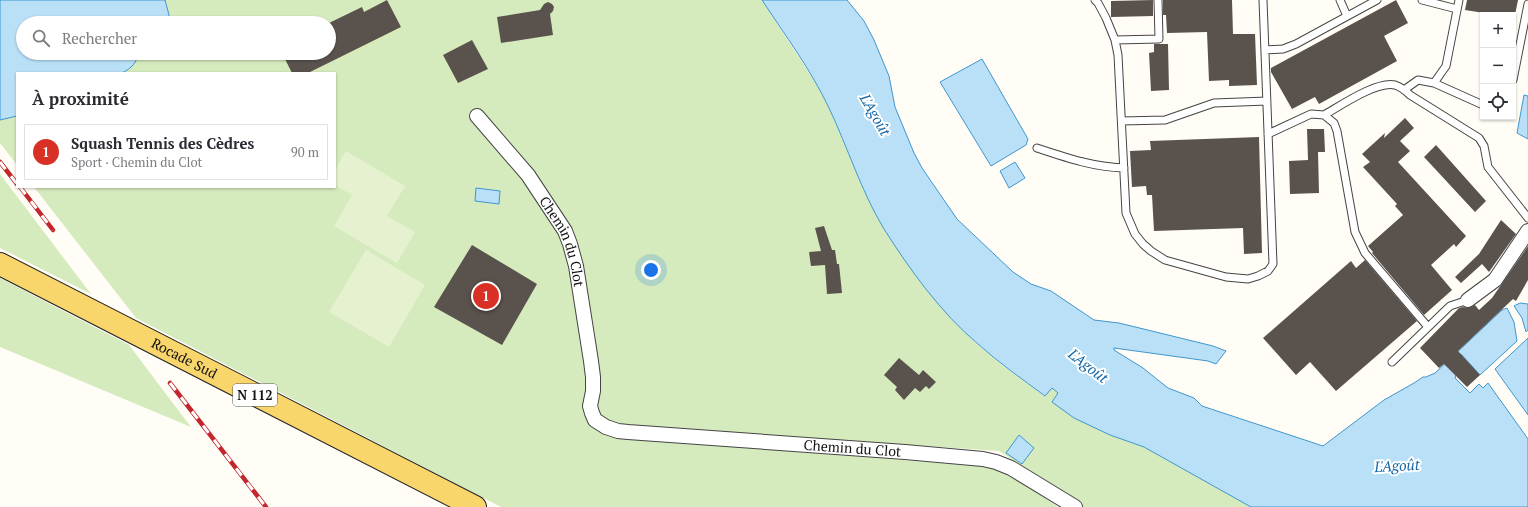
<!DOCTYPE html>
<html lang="fr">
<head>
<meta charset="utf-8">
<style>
	:root { --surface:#fff; --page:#f2f2f3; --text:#2b2b33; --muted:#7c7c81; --line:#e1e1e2; --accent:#d93025 }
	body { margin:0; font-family:"PT Serif",serif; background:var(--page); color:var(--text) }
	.controls { position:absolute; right:12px; top:12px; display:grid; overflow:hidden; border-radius:0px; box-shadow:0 1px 3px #0004 }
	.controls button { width:36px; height:36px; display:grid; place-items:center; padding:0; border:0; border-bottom:1px solid var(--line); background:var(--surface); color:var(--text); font:20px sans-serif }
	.you { position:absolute; left:651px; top:270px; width:14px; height:14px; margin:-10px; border:3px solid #fff; border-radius:50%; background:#1a73e8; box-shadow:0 0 0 6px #1a73e833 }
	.badge { display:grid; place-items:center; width:26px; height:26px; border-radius:50%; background:var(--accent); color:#fff; font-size:13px; font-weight:700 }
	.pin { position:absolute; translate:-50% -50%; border:2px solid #fff; box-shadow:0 1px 4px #0006 }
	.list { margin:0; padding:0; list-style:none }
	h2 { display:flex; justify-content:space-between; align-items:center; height:52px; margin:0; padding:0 16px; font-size:17px }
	h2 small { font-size:13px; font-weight:400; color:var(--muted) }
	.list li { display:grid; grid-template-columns:26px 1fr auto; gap:12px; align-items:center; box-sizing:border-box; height:56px; margin:0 8px 8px; padding:0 8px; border:1px solid var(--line); border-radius:0px }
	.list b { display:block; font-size:15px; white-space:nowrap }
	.list p { margin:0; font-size:13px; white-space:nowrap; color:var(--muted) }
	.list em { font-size:13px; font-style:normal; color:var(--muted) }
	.icon { flex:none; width:22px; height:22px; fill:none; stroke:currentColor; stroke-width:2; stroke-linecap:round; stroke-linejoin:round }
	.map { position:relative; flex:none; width:1528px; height:507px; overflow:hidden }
	.search { position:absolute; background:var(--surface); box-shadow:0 1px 3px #0004; left:16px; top:16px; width:320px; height:44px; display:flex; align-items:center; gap:10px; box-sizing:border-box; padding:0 14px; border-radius:22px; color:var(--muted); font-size:15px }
	.panel { position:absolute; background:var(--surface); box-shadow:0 1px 3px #0004; left:16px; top:72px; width:320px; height:116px; border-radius:0px }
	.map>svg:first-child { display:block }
	.green { fill:#d5ebbd }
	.pitch { fill:#e6f2cf }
	.water { fill:#b9e0f7; stroke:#3f96cf }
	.building { fill:#5a524d }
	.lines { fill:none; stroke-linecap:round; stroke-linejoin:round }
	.lane-casing { stroke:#444; stroke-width:9 }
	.street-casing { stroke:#444; stroke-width:16 }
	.primary-casing { stroke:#222; stroke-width:24 }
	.lane { stroke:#fff; stroke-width:7 }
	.street { stroke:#fff; stroke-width:14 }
	.primary { stroke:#f9d66b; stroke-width:22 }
	.rail-casing { stroke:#c4262e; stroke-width:4.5 }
	.rail { stroke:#fff; stroke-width:3; stroke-dasharray:9; stroke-linecap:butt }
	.labels { text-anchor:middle; stroke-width:4; stroke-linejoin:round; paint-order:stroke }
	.shield { fill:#fff; stroke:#585858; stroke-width:1 }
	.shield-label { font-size:13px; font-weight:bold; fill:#111 }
	.street-label { font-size:14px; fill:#111; stroke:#fff }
	.water-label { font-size:15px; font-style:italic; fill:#1768a6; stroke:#fff }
</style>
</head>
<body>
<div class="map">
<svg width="1528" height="507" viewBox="0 0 1528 507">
	<rect width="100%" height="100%" fill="#fffdf5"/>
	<path class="green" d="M 165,0 L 762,0 L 815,82 L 829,108 L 864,191 L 884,229 L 931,294 L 951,318 L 976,343 L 1002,365 L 1044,396 L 1052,388 L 1059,393 L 1052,402 L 1110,435 L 1144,447 L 1251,507 L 1083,507 L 999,451 L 641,427 L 623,438 L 979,466 L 1000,470 L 1025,484 L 1058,507 L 501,507 L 136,318 L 34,187 L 335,187 L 335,73 L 122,73 C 132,68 136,63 139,53 L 329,53 L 329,23 L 166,23 L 169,15 Z
		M 17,116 L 17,165 L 0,143 L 0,120 Z
		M 0,174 L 91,294 L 0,248 Z
		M 0,278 L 129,345 L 191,427 L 0,347 Z"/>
	<path class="pitch" d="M 346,151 L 405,186 L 387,216 L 415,232 L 397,263 L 334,226 L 352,195 L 335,185 L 335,170 Z
		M 366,250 L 425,285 L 389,347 L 329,312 Z"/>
	<path class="water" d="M 0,0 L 165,0 L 169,15 L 166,23 L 23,23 L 23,53 L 139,53 C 136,63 132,68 122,73 L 17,73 L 17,116 L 0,120 Z
		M 762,0 L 847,0 L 864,21 L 874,40 L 889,76 L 895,107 L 914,153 L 922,168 L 957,219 L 1013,272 L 1031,284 L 1051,291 L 1094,320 L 1119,323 L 1213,346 L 1226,351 L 1216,364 L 1208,361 L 1114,348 L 1114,350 L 1143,368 L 1168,388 L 1194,398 L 1202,406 L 1323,446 L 1384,400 L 1414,383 L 1423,377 L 1426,377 L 1435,373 L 1502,310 L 1507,308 L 1514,322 L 1517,341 L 1480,375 L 1461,354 L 1448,367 L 1456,375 L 1455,378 L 1470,393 L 1479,384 L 1483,388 L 1488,383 L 1528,439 L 1528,507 L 1251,507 L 1144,447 L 1110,435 L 1074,418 L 1052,402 L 1058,393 L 1052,388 L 1045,396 C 1022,379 999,363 978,344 C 941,313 910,270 884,229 C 861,191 848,148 829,108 C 811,70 785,35 762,0 Z
		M 982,59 L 1028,139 L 1026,145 L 991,166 L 940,82 Z
		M 1524,95 L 1528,96 L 1528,139 L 1517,133 Z
		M 1015,162 L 1025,178 L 1009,188 L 1000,171 Z
		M 476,188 L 500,191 L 499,204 L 475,201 Z
		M 1520,303 L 1528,304 L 1528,330 L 1526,332 L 1522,318 L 1514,306 Z
		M 1528,338 L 1528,415 L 1495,369 Z
		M 1019,435 L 1034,448 L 1022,464 L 1006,453 Z"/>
	<path class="building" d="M 387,0 L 401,27 L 308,73 L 292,73 L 285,59 L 297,53 L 329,53 L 329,23 L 362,7 L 364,12 Z
		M 1153,0 L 1153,16 L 1111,17 L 1111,1 Z
		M 1163,0 L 1232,0 L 1233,34 L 1255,34 L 1257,85 L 1229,86 L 1229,80 L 1209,81 L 1207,32 L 1167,33 L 1166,15 L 1163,15 Z
		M 1396,0 L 1408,23 L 1384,36 L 1397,61 L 1319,104 L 1315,97 L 1292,109 L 1271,72 L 1271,68 Z
		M 1467,0 L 1518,0 L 1515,15 L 1497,15 L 1465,10 Z
		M 548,2 L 552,4 L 554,7 L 553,11 L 550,14 L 553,35 L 501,43 L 497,17 L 540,10 L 544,4 Z
		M 472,40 L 488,69 L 458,83 L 443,55 Z
		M 1154,44 L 1168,44 L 1169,90 L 1151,91 L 1149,53 L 1154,52 Z
		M 1405,118 L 1414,128 L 1400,141 L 1410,151 L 1398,162 L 1466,236 L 1456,247 L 1454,244 L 1431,265 L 1452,290 L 1424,315 L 1372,253 L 1373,252 L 1368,246 L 1403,215 L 1395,206 L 1397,204 L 1363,167 L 1370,162 L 1362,154 L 1385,133 L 1384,138 Z
		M 1307,129 L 1324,129 L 1325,152 L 1318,152 L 1319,193 L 1290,194 L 1289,161 L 1308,160 Z
		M 1259,137 L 1262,253 L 1244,254 L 1243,228 L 1154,231 L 1152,195 L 1147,195 L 1146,186 L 1132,187 L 1130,151 L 1151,150 L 1150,141 Z
		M 1436,145 L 1486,201 L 1475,212 L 1424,157 Z
		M 1501,220 L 1516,234 L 1489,272 L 1482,264 L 1461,283 L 1455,277 L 1479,254 Z
		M 824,226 L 832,250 L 835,250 L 837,264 L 839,264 L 842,293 L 827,294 L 825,265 L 811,266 L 809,252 L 821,251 L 815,228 Z
		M 472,245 L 537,284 L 502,345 L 434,307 Z
		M 1528,246 L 1528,280 L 1516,301 L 1513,299 L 1458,351 L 1480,375 L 1467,387 L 1444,364 L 1439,368 L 1420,348 L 1459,308 L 1463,307 L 1469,308 L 1475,305 L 1479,310 L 1492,298 Z
		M 1365,260 L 1417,321 L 1336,391 L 1310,362 L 1296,375 L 1263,338 L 1351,261 L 1356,268 Z
		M 899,358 L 919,375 L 923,370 L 936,382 L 929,389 L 926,386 L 920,392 L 915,388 L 904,400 L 895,390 L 897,387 L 884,375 Z"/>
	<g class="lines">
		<g class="lane-casing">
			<path id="lane" d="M 1095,0 L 1098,3 L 1106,18 L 1115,40 L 1118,55 L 1126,213 L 1135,234 L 1143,244 L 1151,251 L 1165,260 L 1226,277 L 1248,279 L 1258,276 L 1268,271 L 1273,264 L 1263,0
				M 1340,0 L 1347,16
				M 1422,0 L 1457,9
				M 1115,40 L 1159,39 L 1158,0
				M 1265,50 L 1283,49 L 1296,44 L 1377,0
				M 1513,80 L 1528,4
				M 1434,83 L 1446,66 L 1459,0
				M 1404,90 L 1418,80 L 1434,83 L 1483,105
				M 1324,115 C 1340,106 1376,81 1395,85 C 1401,87 1406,91 1410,95 L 1479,138 L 1484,146 L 1488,167 L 1528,218
				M 1122,121 L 1165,120 L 1214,103 L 1267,101
				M 1268,134 L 1311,114 L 1324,115 L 1334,123 L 1337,131 L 1355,232 L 1365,253 L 1428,327
				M 1037,148 C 1067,158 1093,167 1124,168
				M 1392,362 L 1450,306 L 1468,300"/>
		</g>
		<g class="street-casing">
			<g id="street">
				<path id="s1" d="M 477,116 L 528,175 L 565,231 L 570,244 L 576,266 L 591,361 L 593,377 L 593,391 L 590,406 L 592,413 L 595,420 L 606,427 L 618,431 L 628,432 L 905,452 L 983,459 L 996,462 L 1011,468 L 1075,507"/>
				<path d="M 1468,300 L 1495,280 L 1528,231"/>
			</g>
		</g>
		<g class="primary-casing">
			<g id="primary">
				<path id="s2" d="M 0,264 L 475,507"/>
			</g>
		</g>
		<use href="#lane" class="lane"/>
		<use href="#street" class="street"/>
		<use href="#primary" class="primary"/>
		<g class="rail-casing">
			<path id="rail" d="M 0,162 L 17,184
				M 20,187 L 53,230
				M 170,383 L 266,507"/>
		</g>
		<use href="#rail" class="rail"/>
	</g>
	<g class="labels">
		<rect class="shield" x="233" y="384" width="44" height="22" rx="3"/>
		<g class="shield-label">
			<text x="255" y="400">N 112</text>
		</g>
		<g class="street-label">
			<text dy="5" stroke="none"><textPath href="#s1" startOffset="154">Chemin du Clot</textPath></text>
			<text dy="5" stroke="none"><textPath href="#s2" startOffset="207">Rocade Sud</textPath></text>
			<text dy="5" stroke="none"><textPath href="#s1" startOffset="599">Chemin du Clot</textPath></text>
		</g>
		<g class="water-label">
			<text transform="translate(875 115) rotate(60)" y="5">L'Agoût</text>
			<text transform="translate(1088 366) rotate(38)" y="5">L'Agoût</text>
			<text transform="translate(1397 466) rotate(-3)" y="5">L'Agoût</text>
		</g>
	</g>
</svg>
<div class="controls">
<button>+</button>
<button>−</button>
<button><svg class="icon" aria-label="locate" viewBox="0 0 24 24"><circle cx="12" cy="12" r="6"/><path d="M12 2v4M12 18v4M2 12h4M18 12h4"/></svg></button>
</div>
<div class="you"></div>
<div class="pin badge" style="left:486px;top:296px">1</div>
<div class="search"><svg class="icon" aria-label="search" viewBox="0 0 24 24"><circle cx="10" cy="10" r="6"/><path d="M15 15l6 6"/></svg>Rechercher</div>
<section class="panel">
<h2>À proximité<small></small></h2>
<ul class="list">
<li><span class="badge">1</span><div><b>Squash Tennis des Cèdres</b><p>Sport · Chemin du Clot</p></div><em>90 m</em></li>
</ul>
</section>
</div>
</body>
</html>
